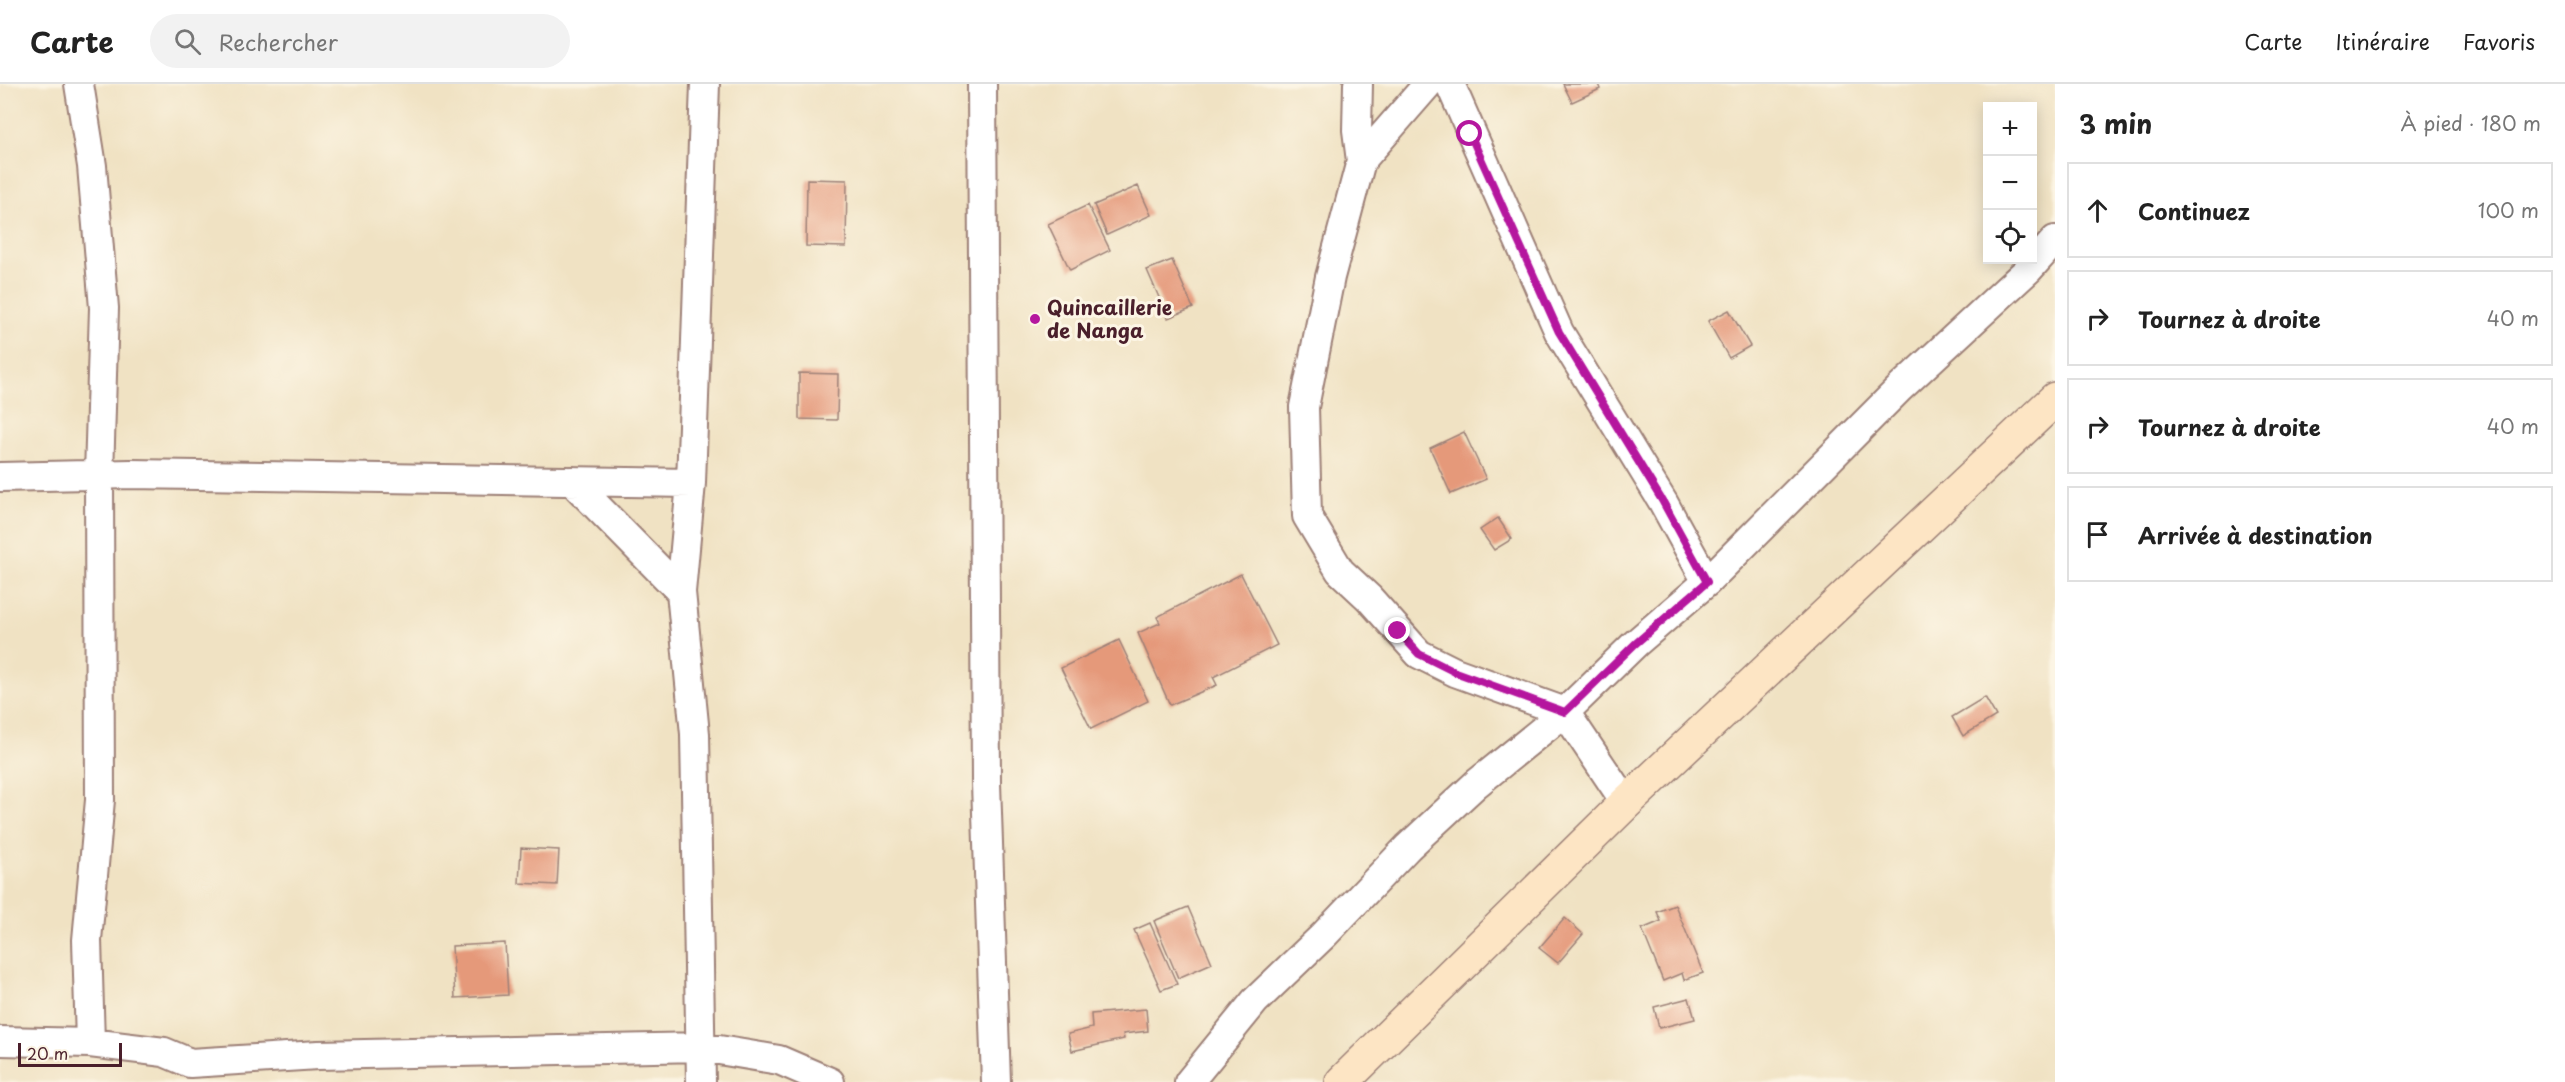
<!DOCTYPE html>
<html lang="fr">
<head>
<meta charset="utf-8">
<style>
	:root { --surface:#fff; --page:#f2f2f2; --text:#222; --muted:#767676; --line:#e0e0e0 }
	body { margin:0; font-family:"Playpen Sans",sans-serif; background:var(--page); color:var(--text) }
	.controls { position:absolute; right:18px; top:18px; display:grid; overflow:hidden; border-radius:0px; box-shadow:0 3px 15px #0003 }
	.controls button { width:54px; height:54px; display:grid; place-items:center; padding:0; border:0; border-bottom:2px solid var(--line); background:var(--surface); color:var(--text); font:30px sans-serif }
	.scale { position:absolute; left:18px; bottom:15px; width:104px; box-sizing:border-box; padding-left:6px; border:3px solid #4a1f2b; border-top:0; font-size:16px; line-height:21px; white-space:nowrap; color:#4a1f2b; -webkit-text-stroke:4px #fcf5e5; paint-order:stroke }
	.stop { position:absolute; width:18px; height:18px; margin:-14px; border:4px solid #b5179e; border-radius:50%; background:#fff }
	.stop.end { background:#b5179e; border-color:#fff; box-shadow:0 2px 6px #0008 }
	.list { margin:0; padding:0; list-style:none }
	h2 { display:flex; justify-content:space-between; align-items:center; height:78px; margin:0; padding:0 24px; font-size:26px }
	h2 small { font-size:20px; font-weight:400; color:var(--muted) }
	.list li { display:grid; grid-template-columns:39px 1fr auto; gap:18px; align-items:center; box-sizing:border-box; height:96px; margin:0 12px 12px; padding:0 12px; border:2px solid var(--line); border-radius:0px }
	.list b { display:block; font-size:22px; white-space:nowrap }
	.list em { font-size:20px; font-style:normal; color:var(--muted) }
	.icon { flex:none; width:33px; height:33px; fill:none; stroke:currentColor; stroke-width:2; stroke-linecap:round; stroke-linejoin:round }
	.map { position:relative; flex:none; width:2055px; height:998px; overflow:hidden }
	header { display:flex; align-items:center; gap:36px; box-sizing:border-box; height:84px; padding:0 30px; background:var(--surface); border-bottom:2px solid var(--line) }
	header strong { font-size:28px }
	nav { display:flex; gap:33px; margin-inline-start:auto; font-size:21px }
	.search { width:420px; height:54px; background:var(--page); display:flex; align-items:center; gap:15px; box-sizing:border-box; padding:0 21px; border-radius:33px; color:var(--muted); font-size:22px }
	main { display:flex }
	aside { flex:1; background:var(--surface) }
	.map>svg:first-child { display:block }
	.building { fill:#e5997a }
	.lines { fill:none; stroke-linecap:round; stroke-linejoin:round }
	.street-casing { stroke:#9d8077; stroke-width:32 }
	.secondary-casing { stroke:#9d8077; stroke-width:36 }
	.street { stroke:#fff; stroke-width:28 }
	.secondary { stroke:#fde5c4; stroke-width:33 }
	.route { stroke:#b5179e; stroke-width:8 }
	.poi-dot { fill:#b5179e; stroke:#fcf5e5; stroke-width:2 }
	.labels { text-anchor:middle; stroke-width:6; stroke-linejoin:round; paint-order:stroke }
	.poi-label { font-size:20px; font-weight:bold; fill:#4a1f2b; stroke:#fcf5e5; text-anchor:start }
</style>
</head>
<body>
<header>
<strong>Carte</strong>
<div class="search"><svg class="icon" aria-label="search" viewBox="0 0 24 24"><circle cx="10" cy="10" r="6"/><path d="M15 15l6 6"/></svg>Rechercher</div>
<nav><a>Carte</a><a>Itinéraire</a><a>Favoris</a></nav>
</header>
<main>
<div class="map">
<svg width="2055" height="998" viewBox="0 0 2055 998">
	<rect width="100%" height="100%" fill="#fcf5e5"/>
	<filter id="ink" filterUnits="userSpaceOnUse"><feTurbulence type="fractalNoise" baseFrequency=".0167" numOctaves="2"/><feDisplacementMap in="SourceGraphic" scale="12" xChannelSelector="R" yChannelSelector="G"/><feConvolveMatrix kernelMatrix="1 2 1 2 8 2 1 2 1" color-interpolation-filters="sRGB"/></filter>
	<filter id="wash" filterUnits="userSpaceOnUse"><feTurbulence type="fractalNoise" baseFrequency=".008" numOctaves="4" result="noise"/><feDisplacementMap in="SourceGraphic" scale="24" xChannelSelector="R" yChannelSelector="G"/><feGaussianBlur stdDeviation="1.35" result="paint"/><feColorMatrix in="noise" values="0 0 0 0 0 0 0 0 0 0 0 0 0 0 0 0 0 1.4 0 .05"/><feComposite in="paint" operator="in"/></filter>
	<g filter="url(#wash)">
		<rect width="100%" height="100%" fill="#f0e2c3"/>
		<g id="blocks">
			<path class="building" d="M 1563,0 L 1598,0 L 1600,5 L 1572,18 Z
				M 807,95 L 847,96 L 846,163 L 806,162 Z
				M 1138,102 L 1151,131 L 1107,151 L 1094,121 Z
				M 1088,121 L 1110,166 L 1070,186 L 1048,140 Z
				M 1172,176 L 1193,224 L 1168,234 L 1147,186 Z
				M 1729,226 L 1750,262 L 1729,274 L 1708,237 Z
				M 799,289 L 838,290 L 837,336 L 799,335 Z
				M 1464,348 L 1486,395 L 1451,410 L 1430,364 Z
				M 1498,434 L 1512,455 L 1494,466 L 1480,446 Z
				M 1241,490 L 1277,561 L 1213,593 L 1217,601 L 1170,621 L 1138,549 L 1160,539 L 1157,533 Z
				M 1119,556 L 1148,617 L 1091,645 L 1061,584 Z
				M 1985,613 L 1996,632 L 1963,652 L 1952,633 Z
				M 521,764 L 559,766 L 557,801 L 519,799 Z
				M 1675,821 L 1703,889 L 1684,896 L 1682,889 L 1663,897 L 1642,845 L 1661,837 L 1657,828 Z
				M 1188,823 L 1212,879 L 1178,894 L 1154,837 Z
				M 1565,834 L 1583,850 L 1558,879 L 1539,864 Z
				M 1150,839 L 1177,900 L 1161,906 L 1134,846 Z
				M 505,859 L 508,911 L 455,914 L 452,862 Z
				M 1689,914 L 1695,935 L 1659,944 L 1654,923 Z
				M 1146,925 L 1148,947 L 1123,950 L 1124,955 L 1072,967 L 1068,950 L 1092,944 L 1091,930 Z"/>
		</g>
	</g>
	<g filter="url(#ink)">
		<use href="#blocks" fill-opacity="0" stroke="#9d8077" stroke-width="1.5"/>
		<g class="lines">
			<g class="street-casing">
				<path id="street" d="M 79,0 L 92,82 L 104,224 L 99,391 L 100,716 L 87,856 L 90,959
					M 982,0 L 986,699 L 996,998
					M 1358,0 L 1357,46 L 1361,77 L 1330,193 L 1304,323 L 1307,432 L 1340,487 L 1369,514 L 1419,570 L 1455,588 L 1565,628 L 1626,719
					M 1450,0 L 1559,248 L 1663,418 L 1707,498
					M 1361,77 L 1428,0
					M 0,393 L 131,390 L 691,399
					M 572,397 L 681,508
					M 0,957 L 90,959 L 164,968 L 190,979 L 318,971 L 701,963 L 779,976 L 830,998
					M 701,998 L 695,650 L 681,508 L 691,399 L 705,0
					M 1189,998 L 1255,917 L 1324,851 L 1408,763 L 1476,700 L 1565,628 L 1635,560 L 1707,498 L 1900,304 L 2029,185 L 2055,156"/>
			</g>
			<g class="secondary-casing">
				<path id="secondary" d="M 1342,998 L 1626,719 L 2055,315"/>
			</g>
			<use href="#street" class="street"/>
			<use href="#secondary" class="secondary"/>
		</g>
	</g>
	<g class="lines" filter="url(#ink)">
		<path class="route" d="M 1398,547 L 1419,570 L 1455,588 L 1565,628 L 1635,560 L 1707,498 L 1663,418 L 1559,248 L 1470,50"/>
	</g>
	<circle class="poi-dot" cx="1035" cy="235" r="6"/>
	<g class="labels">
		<g class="poi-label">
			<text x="1047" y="231">Quincaillerie<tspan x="1047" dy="23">de Nanga</tspan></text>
		</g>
	</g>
</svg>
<div class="controls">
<button>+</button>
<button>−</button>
<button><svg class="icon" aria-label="locate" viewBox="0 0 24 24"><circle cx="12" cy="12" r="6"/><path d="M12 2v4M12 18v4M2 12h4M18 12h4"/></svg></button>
</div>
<div class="scale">20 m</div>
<div class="stop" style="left:1470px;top:50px"></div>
<div class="stop end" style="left:1398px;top:547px"></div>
</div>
<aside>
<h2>3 min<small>À pied · 180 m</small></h2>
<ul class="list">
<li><svg class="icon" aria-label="ahead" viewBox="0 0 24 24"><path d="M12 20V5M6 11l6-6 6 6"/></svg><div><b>Continuez</b></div><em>100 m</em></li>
<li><svg class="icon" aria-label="right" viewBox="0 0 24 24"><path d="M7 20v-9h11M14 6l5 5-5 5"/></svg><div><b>Tournez à droite</b></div><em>40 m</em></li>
<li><svg class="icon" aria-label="right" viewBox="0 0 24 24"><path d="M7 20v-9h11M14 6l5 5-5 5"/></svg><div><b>Tournez à droite</b></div><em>40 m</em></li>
<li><svg class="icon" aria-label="arrive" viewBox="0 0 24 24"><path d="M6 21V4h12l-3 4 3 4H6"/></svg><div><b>Arrivée à destination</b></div></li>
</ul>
</aside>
</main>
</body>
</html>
